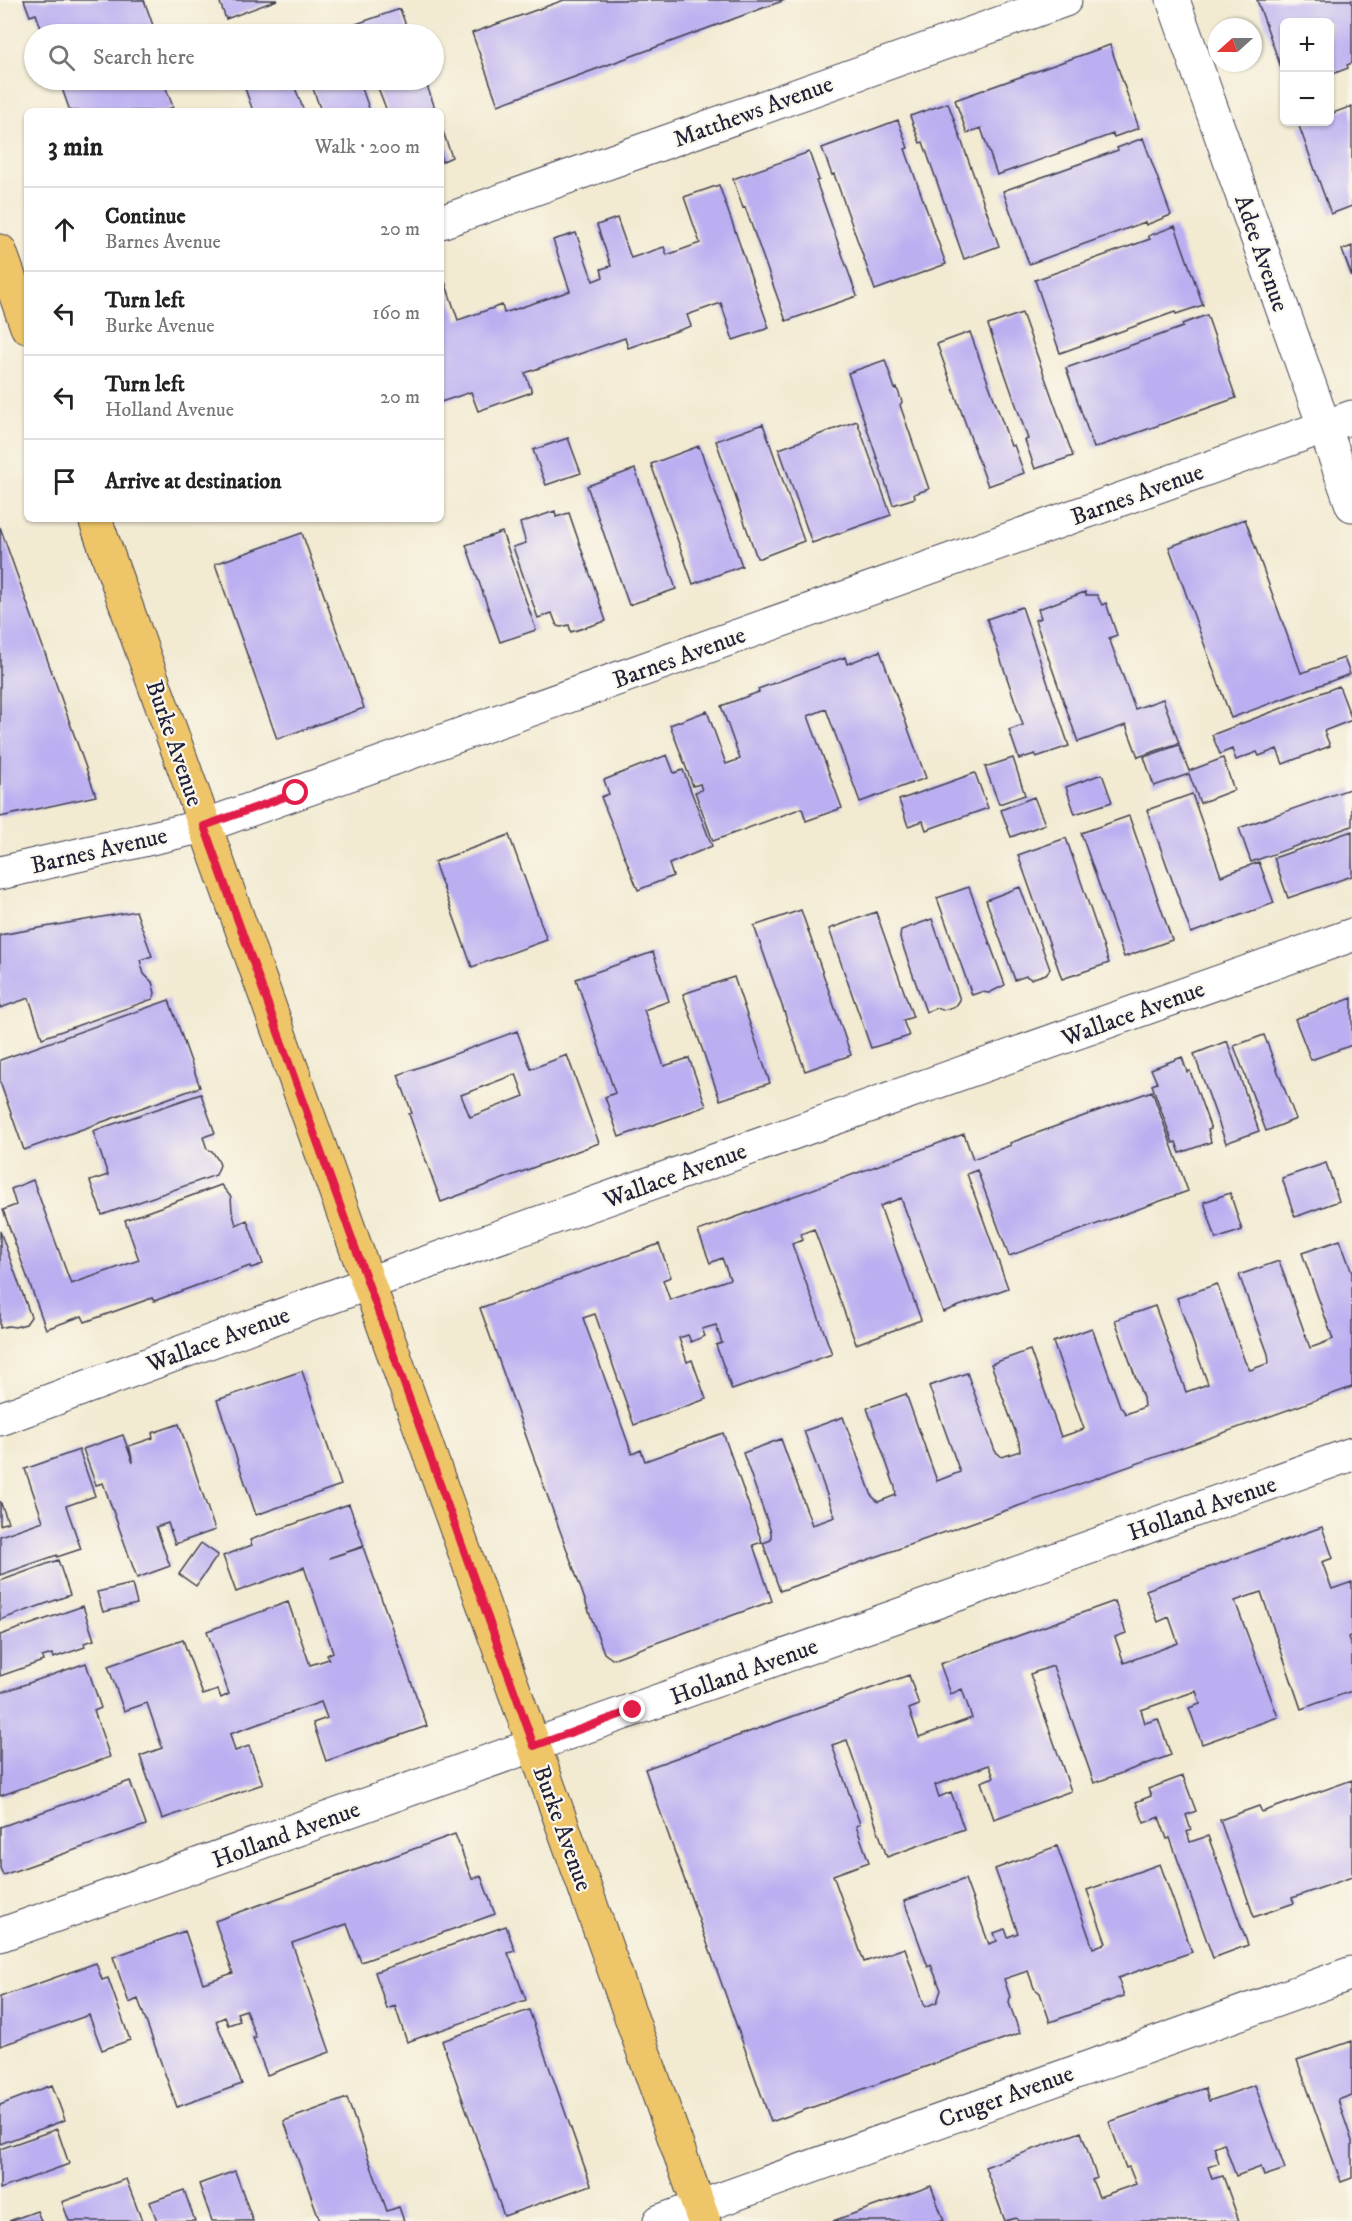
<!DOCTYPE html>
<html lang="en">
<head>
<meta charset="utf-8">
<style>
	:root { --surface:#fff; --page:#f6f6f6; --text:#222; --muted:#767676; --line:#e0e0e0 }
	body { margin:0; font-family:"IM FELL DW Pica",serif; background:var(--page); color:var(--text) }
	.controls { position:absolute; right:18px; top:18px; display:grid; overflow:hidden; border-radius:9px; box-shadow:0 2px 4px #0004 }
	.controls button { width:54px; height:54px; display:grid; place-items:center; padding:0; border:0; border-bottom:2px solid var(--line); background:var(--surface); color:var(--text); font:30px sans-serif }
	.compass { position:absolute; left:1208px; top:18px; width:54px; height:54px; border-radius:50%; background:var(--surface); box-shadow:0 2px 4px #0004; rotate:249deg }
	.stop { position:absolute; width:18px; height:18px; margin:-14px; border:4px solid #e11d48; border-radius:50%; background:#fff }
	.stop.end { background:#e11d48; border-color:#fff; box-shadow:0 2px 6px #0008 }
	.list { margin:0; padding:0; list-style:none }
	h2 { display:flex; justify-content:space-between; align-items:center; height:78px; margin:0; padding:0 24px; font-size:26px }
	h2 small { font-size:20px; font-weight:400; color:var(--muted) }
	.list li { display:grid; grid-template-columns:39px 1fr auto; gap:18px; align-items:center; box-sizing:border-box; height:84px; padding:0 24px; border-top:2px solid var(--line) }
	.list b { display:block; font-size:22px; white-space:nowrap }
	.list p { margin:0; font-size:20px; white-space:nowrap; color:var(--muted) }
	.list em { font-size:20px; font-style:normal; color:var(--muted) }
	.icon { flex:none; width:33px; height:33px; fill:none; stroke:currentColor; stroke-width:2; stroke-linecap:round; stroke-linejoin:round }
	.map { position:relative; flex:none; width:1352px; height:2221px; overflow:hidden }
	.search { position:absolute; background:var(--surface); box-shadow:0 2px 4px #0004; left:24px; top:24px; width:420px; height:66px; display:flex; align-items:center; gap:15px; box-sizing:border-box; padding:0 21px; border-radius:33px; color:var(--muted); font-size:22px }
	.panel { position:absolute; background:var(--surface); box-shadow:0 2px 4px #0004; left:24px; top:108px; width:420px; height:414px; border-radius:9px }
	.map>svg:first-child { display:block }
	.building { fill:#bbaef1; fill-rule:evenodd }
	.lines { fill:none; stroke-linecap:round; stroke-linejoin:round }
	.minor-casing { stroke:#414052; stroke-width:35 }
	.major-casing { stroke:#414052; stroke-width:35 }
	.minor { stroke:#fff; stroke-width:33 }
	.major { stroke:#eec569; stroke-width:33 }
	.route { stroke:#e11d48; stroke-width:8 }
	.labels { text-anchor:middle; stroke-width:4.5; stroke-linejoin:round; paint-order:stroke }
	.street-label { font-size:24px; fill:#22223b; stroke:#fbf7ec }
</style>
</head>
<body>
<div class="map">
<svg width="1352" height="2221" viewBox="0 0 1352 2221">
	<rect width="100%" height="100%" fill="#fbf7ec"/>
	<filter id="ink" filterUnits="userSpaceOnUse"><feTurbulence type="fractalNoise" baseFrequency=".0167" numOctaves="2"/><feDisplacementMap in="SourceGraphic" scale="12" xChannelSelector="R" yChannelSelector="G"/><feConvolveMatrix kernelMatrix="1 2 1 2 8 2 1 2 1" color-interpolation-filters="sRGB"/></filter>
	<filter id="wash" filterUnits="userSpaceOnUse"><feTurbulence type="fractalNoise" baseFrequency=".008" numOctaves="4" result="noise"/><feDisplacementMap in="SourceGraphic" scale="24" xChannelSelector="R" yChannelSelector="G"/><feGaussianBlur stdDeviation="1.35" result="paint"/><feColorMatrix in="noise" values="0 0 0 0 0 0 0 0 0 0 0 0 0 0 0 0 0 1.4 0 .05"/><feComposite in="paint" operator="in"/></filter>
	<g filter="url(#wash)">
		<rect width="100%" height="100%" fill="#f2ead1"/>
		<g id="blocks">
			<path class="building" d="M 24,0 L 144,0 L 156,34 L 43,34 L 36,14 L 30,16 Z
				M 219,0 L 277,0 L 226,19 Z
				M 564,0 L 785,0 L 498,105 L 472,33 Z
				M 1257,0 L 1352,0 L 1352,63 L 1347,65 L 1348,68 L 1330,75 L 1330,22 L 1284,22 L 1284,76 Z
				M 400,9 L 409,34 L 359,34 L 356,24 Z
				M 1110,45 L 1139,128 L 1114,137 L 1113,134 L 997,175 L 981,128 L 967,133 L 955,100 Z
				M 59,80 L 163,80 L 173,107 L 163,111 L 70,111 Z
				M 242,80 L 292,80 L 304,111 L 253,111 Z
				M 310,80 L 359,80 L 370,111 L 321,111 Z
				M 375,80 L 425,80 L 436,111 L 387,111 Z
				M 948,103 L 999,246 L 964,259 L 923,142 L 920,143 L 910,116 Z
				M 1352,106 L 1352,206 L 1331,214 L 1299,126 L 1310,122 L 1330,122 L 1330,114 Z
				M 898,120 L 908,148 L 905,149 L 946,264 L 875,290 L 834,174 L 832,175 L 822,148 Z
				M 441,126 L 452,157 L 441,162 Z
				M 1143,138 L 1171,215 L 1146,225 L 1145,222 L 1029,264 L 1003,191 L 1118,150 L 1117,148 Z
				M 809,152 L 819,180 L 816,181 L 857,296 L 786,321 L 745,207 L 743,208 L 733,179 Z
				M 719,185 L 769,328 L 733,340 L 721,303 L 687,315 L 691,326 L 628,348 L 625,338 L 525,373 L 532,392 L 478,411 L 471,392 L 441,402 L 441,283 L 445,282 L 458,320 L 502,305 L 504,313 L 570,291 L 553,240 L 576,233 L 593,281 L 603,277 L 601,269 L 611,266 L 597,225 L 617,218 L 631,258 L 664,247 L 667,255 L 700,243 L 684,197 Z
				M 1175,226 L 1203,305 L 1176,314 L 1175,312 L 1060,353 L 1035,280 L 1150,239 L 1148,236 Z
				M 1352,246 L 1352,277 L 1342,250 Z
				M 1022,313 L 1073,456 L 1035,469 L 1025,440 L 1028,439 L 988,325 Z
				M 1207,315 L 1236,398 L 1094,448 L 1066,368 L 1183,327 L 1182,324 Z
				M 970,332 L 1011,446 L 1014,445 L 1024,473 L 988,486 L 937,344 Z
				M 885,360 L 895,389 L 897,388 L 902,402 L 900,405 L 929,489 L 914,494 L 915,498 L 893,505 L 848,373 Z
				M 857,421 L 891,515 L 812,543 L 779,449 Z
				M 763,424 L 804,541 L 760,558 L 757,558 L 716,441 Z
				M 568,438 L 581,473 L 546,485 L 533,450 Z
				M 699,446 L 742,566 L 693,584 L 651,464 Z
				M 635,469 L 676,589 L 629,605 L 587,486 Z
				M 555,511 L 556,517 L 569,513 L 606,621 L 571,632 L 569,625 L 561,627 L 557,626 L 552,613 L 538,618 L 513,547 L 526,543 L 520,523 Z
				M 1245,519 L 1301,673 L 1344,658 L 1350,674 L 1231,718 L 1169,547 Z
				M 0,527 L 96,796 L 0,817 Z
				M 502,532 L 536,630 L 500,642 L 466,545 Z
				M 302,533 L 364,708 L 277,739 L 215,564 Z
				M 1085,592 L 1086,595 L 1097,595 L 1102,605 L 1106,603 L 1117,635 L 1109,638 L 1135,709 L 1163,699 L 1179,743 L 1138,757 L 1126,725 L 1078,742 L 1035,620 L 1041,618 L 1038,609 Z
				M 1022,607 L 1069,746 L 1036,757 L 1035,754 L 1019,759 L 1009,730 L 1023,725 L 987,619 Z
				M 880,651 L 926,778 L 860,802 L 826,709 L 808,716 L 842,808 L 806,821 L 802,808 L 713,841 L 695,792 L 702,790 L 700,784 L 693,786 L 670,725 L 707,711 L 726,764 L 740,759 L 721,706 L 759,692 L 758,689 L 845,657 L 847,664 Z
				M 1339,686 L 1352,720 L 1324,731 L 1330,746 L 1283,764 L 1277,749 L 1259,756 L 1257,752 L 1236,760 L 1232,749 L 1220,754 L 1212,735 Z
				M 1179,745 L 1189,771 L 1223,758 L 1234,790 L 1200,803 L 1189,774 L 1154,786 L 1144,757 Z
				M 667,755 L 674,773 L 683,770 L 712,846 L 669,864 L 673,876 L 638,890 L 601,797 L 609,794 L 604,780 Z
				M 1013,758 L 1025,795 L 999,804 L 985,767 Z
				M 975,773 L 988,808 L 926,830 L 923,821 L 908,826 L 899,800 Z
				M 1102,774 L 1112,802 L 1075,814 L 1066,787 Z
				M 1352,788 L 1352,826 L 1251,862 L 1239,828 Z
				M 1192,794 L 1221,876 L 1259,862 L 1274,903 L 1191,933 L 1147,810 Z
				M 1034,797 L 1045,824 L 1011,837 L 1001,810 Z
				M 1129,816 L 1172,940 L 1124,957 L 1081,833 Z
				M 1352,831 L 1352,876 L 1288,898 L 1274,858 Z
				M 509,835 L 547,940 L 472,967 L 434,862 Z
				M 1066,838 L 1109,963 L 1062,979 L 1018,855 Z
				M 969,887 L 1005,985 L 989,993 L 981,992 L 972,995 L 937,898 Z
				M 1020,887 L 1050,969 L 1046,974 L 1031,979 L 1026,976 L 1015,980 L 986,900 Z
				M 801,910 L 851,1055 L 805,1071 L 754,926 Z
				M 136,911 L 152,956 L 140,960 L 144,974 L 152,982 L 155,993 L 153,999 L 42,1038 L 29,998 L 0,1008 L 0,935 Z
				M 876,912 L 913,1017 L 903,1020 L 909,1036 L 871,1048 L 829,929 Z
				M 932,919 L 960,1000 L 956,1006 L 943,1010 L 936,1008 L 926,1012 L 900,938 L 901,930 Z
				M 653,952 L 669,1001 L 644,1010 L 664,1066 L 689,1058 L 706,1106 L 619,1137 L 605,1097 L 615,1093 L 576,979 Z
				M 734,977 L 770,1083 L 720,1100 L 683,994 Z
				M 1352,998 L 1352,1045 L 1311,1060 L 1295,1019 Z
				M 169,1000 L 200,1087 L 24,1150 L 0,1082 L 0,1060 Z
				M 517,1031 L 531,1069 L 567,1055 L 599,1143 L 441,1202 L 409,1114 L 412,1113 L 398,1075 ZM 516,1074 L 524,1096 L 470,1117 L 461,1095 Z
				M 1264,1035 L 1296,1119 L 1266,1131 L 1234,1046 Z
				M 1227,1041 L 1259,1131 L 1226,1143 L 1194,1054 Z
				M 1182,1057 L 1187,1072 L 1190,1071 L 1211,1129 L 1208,1130 L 1211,1142 L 1180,1153 L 1176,1142 L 1173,1143 L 1152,1085 L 1157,1083 L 1151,1069 Z
				M 1152,1091 L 1188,1191 L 1009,1256 L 977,1170 L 967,1174 L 1008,1288 L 943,1312 L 901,1198 L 880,1206 L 921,1320 L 856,1344 L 814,1229 L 801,1234 L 803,1240 L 792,1244 L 832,1354 L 732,1390 L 716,1345 L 722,1343 L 716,1325 L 702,1329 L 705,1336 L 691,1342 L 688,1335 L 679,1338 L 687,1362 L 692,1360 L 706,1399 L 634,1425 L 595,1314 L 583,1318 L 632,1454 L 641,1450 L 645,1461 L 723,1433 L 762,1542 L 753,1545 L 772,1601 L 612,1659 L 604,1653 L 480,1308 L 659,1244 L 671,1277 L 663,1280 L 670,1300 L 730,1279 L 722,1258 L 710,1263 L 698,1231 L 964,1134 L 973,1159 L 1011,1145 L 1010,1143 Z
				M 201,1094 L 215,1133 L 203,1137 L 207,1149 L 212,1151 L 218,1160 L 220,1165 L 216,1175 L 102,1215 L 90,1181 L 108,1175 L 93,1131 Z
				M 1326,1163 L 1339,1201 L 1295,1217 L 1282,1178 Z
				M 33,1180 L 71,1284 L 139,1260 L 125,1220 L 221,1185 L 231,1197 L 232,1211 L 236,1225 L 247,1220 L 263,1264 L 251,1268 L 250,1266 L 154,1301 L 152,1298 L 85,1322 L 82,1316 L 46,1329 L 3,1210 L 16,1205 L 11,1189 Z
				M 1230,1193 L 1242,1230 L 1216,1239 L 1204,1202 Z
				M 0,1231 L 31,1317 L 26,1324 L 15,1327 L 8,1326 L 0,1328 Z
				M 1340,1240 L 1352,1273 L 1352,1387 L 780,1591 L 763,1543 L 771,1540 L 771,1532 L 743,1453 L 781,1439 L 812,1525 L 824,1521 L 835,1517 L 804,1431 L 843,1417 L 872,1496 L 878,1502 L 896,1495 L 895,1487 L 867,1408 L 906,1394 L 937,1481 L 960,1472 L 929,1386 L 967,1373 L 995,1451 L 1002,1457 L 1020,1451 L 1019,1442 L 991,1364 L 1030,1350 L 1061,1437 L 1084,1429 L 1053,1342 L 1092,1328 L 1120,1406 L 1126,1414 L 1144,1407 L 1143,1398 L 1115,1320 L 1155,1306 L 1186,1392 L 1208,1384 L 1177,1298 L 1217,1284 L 1245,1362 L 1250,1370 L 1269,1363 L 1268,1354 L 1239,1275 L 1279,1261 L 1310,1348 L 1321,1344 L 1333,1339 L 1302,1253 Z
				M 302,1371 L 341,1485 L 256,1515 L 217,1400 Z
				M 179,1424 L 215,1530 L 175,1544 L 168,1523 L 156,1527 L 170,1566 L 137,1578 L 103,1483 L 96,1485 L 83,1449 L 123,1435 L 133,1463 L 129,1446 L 153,1438 L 152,1433 Z
				M 79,1450 L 95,1496 L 66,1506 L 81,1549 L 57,1557 L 57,1555 L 0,1575 L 0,1536 L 43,1521 L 25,1469 Z
				M 0,1501 L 8,1522 L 0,1525 Z
				M 349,1504 L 364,1546 L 329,1558 L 363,1547 L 427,1726 L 326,1761 L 313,1723 L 327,1718 L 321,1702 L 230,1734 L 235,1751 L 249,1746 L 263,1784 L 162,1819 L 140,1756 L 162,1748 L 161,1744 L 147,1703 L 124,1711 L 108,1666 L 183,1640 L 203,1695 L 218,1690 L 221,1698 L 229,1694 L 207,1631 L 288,1602 L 310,1665 L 329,1659 L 327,1655 L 333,1652 L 304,1567 L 236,1592 L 223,1556 L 252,1545 L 250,1540 Z
				M 1322,1527 L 1333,1558 L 1322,1562 L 1332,1589 L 1352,1582 L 1352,1635 L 1348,1637 L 1352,1648 L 1352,1691 L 1301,1709 L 1261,1592 L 1235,1601 L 1278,1717 L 1202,1744 L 1189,1708 L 1200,1704 L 1196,1691 L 1141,1710 L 1145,1723 L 1158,1719 L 1171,1755 L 1094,1783 L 1053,1666 L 1030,1674 L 1071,1791 L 994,1819 L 981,1782 L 994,1777 L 989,1765 L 935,1785 L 939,1797 L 951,1792 L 964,1829 L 887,1857 L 847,1740 L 832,1745 L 860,1824 L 856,1826 L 869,1862 L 833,1875 L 864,1962 L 905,1948 L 925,2007 L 937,2002 L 941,1990 L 931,1965 L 928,1967 L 904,1901 L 965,1879 L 989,1944 L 997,1941 L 994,1933 L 1005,1929 L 1008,1937 L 1018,1933 L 995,1869 L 1057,1846 L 1093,1948 L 1106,1943 L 1087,1890 L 1160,1864 L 1192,1952 L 1118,1978 L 1124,1996 L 1050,2022 L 1040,1993 L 1034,1988 L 1028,1971 L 1004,1979 L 1010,1997 L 1009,2003 L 1020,2033 L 771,2122 L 645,1769 L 909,1675 L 919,1705 L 909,1709 L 919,1737 L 972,1718 L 962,1689 L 951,1694 L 940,1664 L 1115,1601 L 1126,1633 L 1115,1637 L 1124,1663 L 1178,1643 L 1169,1617 L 1158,1622 L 1146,1590 Z
				M 201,1543 L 218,1555 L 196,1586 L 179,1574 Z
				M 58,1560 L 70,1595 L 0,1620 L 0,1581 Z
				M 132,1584 L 137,1604 L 103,1612 L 97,1592 Z
				M 83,1606 L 94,1640 L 84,1643 L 85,1647 L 53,1658 L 52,1654 L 42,1657 L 43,1661 L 0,1676 L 0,1635 Z
				M 86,1663 L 101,1708 L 94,1711 L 110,1757 L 0,1796 L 0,1693 Z
				M 1183,1776 L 1196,1811 L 1186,1815 L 1191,1830 L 1187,1832 L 1190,1842 L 1208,1836 L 1248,1945 L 1213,1958 L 1170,1838 L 1167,1839 L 1159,1817 L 1144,1823 L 1136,1802 L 1151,1796 L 1148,1789 Z
				M 1352,1780 L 1352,1877 L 1292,1898 L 1294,1903 L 1254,1917 L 1220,1820 L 1259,1806 L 1262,1812 Z
				M 130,1781 L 146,1825 L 3,1875 L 0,1868 L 0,1827 Z
				M 455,1834 L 472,1879 L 481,1876 L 495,1914 L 361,1962 L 347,1924 L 292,1943 L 330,2052 L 267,2075 L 253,2038 L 256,2038 L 246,2010 L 237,2013 L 240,2021 L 228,2025 L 225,2017 L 216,2021 L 242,2084 L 177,2107 L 138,1999 L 129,2003 L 113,1957 L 185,1931 L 203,1983 L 233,1973 L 215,1921 Z
				M 506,1926 L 515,1951 L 508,1953 L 526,2000 L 407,2042 L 395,2006 L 387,2009 L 375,1972 Z
				M 96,1963 L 102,1980 L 108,1978 L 130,2040 L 102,2050 L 89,2015 L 0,2046 L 0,1997 Z
				M 529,2010 L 591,2185 L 504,2216 L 442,2041 Z
				M 1352,2041 L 1352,2095 L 1338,2100 L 1352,2141 L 1352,2178 L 1341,2182 L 1297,2060 Z
				M 52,2085 L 65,2120 L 0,2144 L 0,2105 Z
				M 1255,2085 L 1285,2169 L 1264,2176 L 1261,2167 L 1236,2176 L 1224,2143 L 1214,2147 L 1219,2163 L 1208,2167 L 1212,2179 L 1223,2176 L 1239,2221 L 1018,2221 L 1016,2218 L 1005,2221 L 985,2167 L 1081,2132 L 1097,2178 L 1092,2180 L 1099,2197 L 1136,2184 L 1129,2167 L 1126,2168 L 1109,2122 L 1205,2088 L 1209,2101 Z
				M 347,2098 L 387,2211 L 399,2207 L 404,2221 L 320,2221 L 284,2121 Z
				M 57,2129 L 69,2164 L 0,2189 L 0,2149 Z
				M 235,2171 L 253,2221 L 212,2221 L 199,2184 Z
				M 126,2179 L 142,2221 L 69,2221 L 62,2202 Z
				M 931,2186 L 944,2221 L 833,2221 Z
				M 184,2190 L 195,2221 L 157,2221 L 150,2202 Z
				M 37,2211 L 41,2221 L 9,2221 Z"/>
		</g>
	</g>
	<g filter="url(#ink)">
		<use href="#blocks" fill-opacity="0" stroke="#414052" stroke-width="1.5"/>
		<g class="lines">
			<g class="minor-casing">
				<path id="minor" d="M 1173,0 L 1352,505
					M 441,222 L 1065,0
					M 0,873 L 204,826 L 1352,417
					M 0,1419 L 369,1283 L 1352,935
					M 0,1935 L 1352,1454
					M 660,2221 L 1352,1973"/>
			</g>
			<g class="major-casing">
				<path id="major" d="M 0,251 L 27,327
					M 95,519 L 704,2221"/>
			</g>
			<use href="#minor" class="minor"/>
			<use href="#major" class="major"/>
		</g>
	</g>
	<g class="lines" filter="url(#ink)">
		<path class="route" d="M 296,793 L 204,826 L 534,1746 L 633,1710"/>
	</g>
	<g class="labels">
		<g class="street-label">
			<text transform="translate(753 111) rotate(-20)" y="8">Matthews Avenue</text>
			<text transform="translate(1262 253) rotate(71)" y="8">Adee Avenue</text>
			<text transform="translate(1137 494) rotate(-20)" y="8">Barnes Avenue</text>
			<text transform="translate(679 657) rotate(-20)" y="8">Barnes Avenue</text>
			<text transform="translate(175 743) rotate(71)" y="8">Burke Avenue</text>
			<text transform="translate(99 850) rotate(-13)" y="8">Barnes Avenue</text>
			<text transform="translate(1133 1013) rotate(-20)" y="8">Wallace Avenue</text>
			<text transform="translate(675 1175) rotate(-20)" y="8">Wallace Avenue</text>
			<text transform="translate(218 1339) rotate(-20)" y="8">Wallace Avenue</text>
			<text transform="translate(1202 1508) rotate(-19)" y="8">Holland Avenue</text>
			<text transform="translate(744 1671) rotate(-20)" y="8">Holland Avenue</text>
			<text transform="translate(563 1828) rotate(70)" y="8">Burke Avenue</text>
			<text transform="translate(286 1834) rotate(-20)" y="8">Holland Avenue</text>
			<text transform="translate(1006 2096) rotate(-20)" y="8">Cruger Avenue</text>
		</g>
	</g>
</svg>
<div class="controls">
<button>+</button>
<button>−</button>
</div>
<svg class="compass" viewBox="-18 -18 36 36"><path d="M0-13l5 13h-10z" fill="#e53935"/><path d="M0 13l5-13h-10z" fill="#767676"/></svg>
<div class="stop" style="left:296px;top:793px"></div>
<div class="stop end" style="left:633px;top:1710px"></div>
<div class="search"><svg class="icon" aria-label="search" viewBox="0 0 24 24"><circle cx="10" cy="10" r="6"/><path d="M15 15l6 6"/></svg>Search here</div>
<section class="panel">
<h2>3 min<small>Walk · 200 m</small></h2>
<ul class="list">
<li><svg class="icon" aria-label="ahead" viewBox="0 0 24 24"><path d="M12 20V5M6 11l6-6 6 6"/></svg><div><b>Continue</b><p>Barnes Avenue</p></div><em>20 m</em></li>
<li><svg class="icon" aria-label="left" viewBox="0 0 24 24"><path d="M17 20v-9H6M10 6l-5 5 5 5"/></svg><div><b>Turn left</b><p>Burke Avenue</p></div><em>160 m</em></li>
<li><svg class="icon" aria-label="left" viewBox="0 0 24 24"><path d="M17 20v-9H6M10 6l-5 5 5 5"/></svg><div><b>Turn left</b><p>Holland Avenue</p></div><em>20 m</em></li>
<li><svg class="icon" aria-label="arrive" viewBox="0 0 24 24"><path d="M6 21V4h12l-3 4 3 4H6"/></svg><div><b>Arrive at destination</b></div></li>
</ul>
</section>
</div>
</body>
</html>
